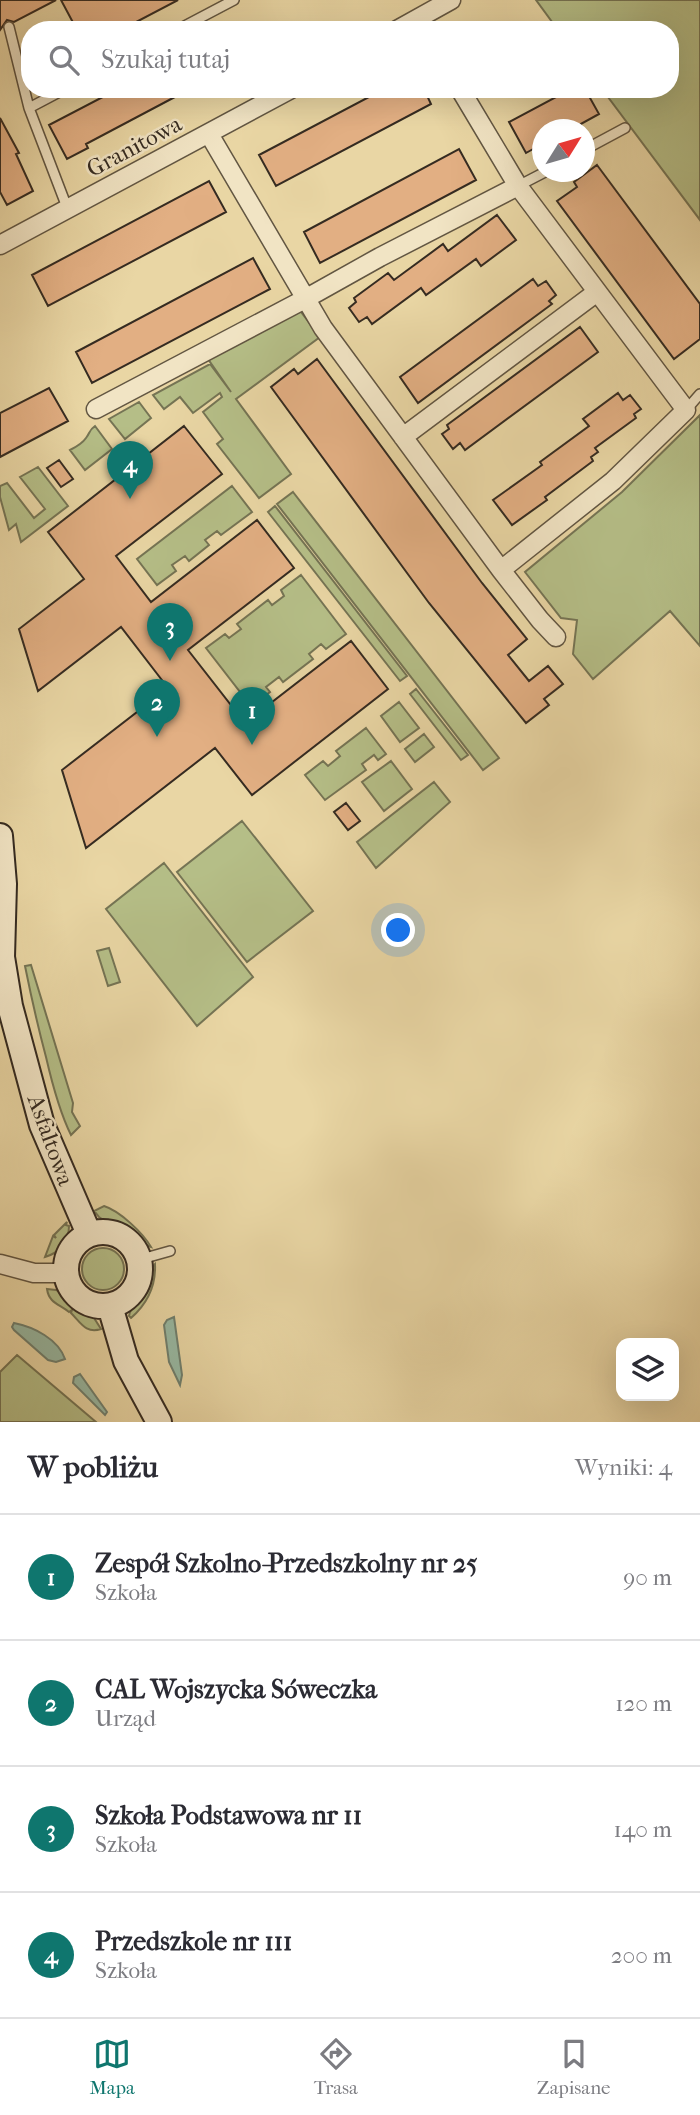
<!DOCTYPE html>
<html lang="pl">
<head>
<meta charset="utf-8">
<style>
	:root { --surface:#fff; --page:#f7f7f7; --text:#2b2b33; --muted:#7c7c81; --line:#e1e1e2; --accent:#0f766e }
	body { margin:0; font-family:"IM FELL French Canon",serif; background:var(--page); color:var(--text) }
	.controls { position:absolute; right:21px; bottom:21px; display:grid; overflow:hidden; border-radius:14px; box-shadow:0 7px 28px #0002 }
	.controls button { width:63px; height:63px; display:grid; place-items:center; padding:0; border:0; border-bottom:2px solid var(--line); background:var(--surface); color:var(--text); font:35px sans-serif }
	.compass { position:absolute; left:532px; top:119px; width:63px; height:63px; border-radius:50%; background:var(--surface); box-shadow:0 7px 28px #0002; rotate:53deg }
	.you { position:absolute; left:399px; top:931px; width:24px; height:24px; margin:-18px; border:5px solid #fff; border-radius:50%; background:#1a73e8; box-shadow:0 0 0 10px #1a73e833 }
	.badge { display:grid; place-items:center; width:46px; height:46px; border-radius:50%; background:var(--accent); color:#fff; font-size:23px; font-weight:700 }
	.pin { position:absolute; translate:-50% -58px; filter:drop-shadow(0 2px 4px #0008) }
	.pin::after { content:''; position:absolute; top:37px; width:24px; height:21px; background:inherit; clip-path:polygon(0 0,100% 0,50% 100%) }
	.list { margin:0; padding:0; list-style:none }
	h2 { display:flex; justify-content:space-between; align-items:center; height:91px; margin:0; padding:0 28px; font-size:30px }
	h2 small { font-size:23px; font-weight:400; color:var(--muted) }
	.list li { display:grid; grid-template-columns:46px 1fr auto; gap:21px; align-items:center; box-sizing:border-box; height:126px; padding:0 28px; border-top:2px solid var(--line) }
	.list b { display:block; font-size:26px; white-space:nowrap }
	.list p { margin:0; font-size:23px; white-space:nowrap; color:var(--muted) }
	.list em { font-size:23px; font-style:normal; color:var(--muted) }
	.icon { flex:none; width:38px; height:38px; fill:none; stroke:currentColor; stroke-width:2; stroke-linecap:round; stroke-linejoin:round }
	.map { position:relative; flex:none; width:700px; height:1422px; overflow:hidden }
	.search { position:absolute; background:var(--surface); box-shadow:0 7px 28px #0002; left:21px; right:21px; top:21px; height:77px; display:flex; align-items:center; gap:18px; box-sizing:border-box; padding:0 24px; border-radius:28px; color:var(--muted); font-size:26px }
	.sheet { height:595px; background:var(--surface) }
	nav { display:flex; justify-content:space-around; align-items:center; box-sizing:border-box; height:98px; border-top:2px solid var(--line); background:var(--surface); font-size:19px; color:var(--muted) }
	nav a { display:grid; justify-items:center; gap:4px }
	nav .on { color:var(--accent) }
	.map>svg:first-child { display:block }
	.green { fill:#b5be87; stroke:#757454; stroke-width:2 }
	.water { fill:#98b9a3; stroke:#70806f; stroke-width:2 }
	.building { fill:#e2af83; stroke:#352b21; stroke-width:2 }
	.lines { fill:none; stroke-linecap:round; stroke-linejoin:round }
	.lane-casing { stroke:#625642; stroke-width:12 }
	.street-casing { stroke:#625642; stroke-width:21 }
	.secondary-casing { stroke:#352b21; stroke-width:28 }
	.lane { stroke:#f1e4c4; stroke-width:9 }
	.street { stroke:#f1e4c4; stroke-width:18 }
	.secondary { stroke:#f1e4c4; stroke-width:24 }
	.labels { text-anchor:middle; stroke-width:5; stroke-linejoin:round; paint-order:stroke }
	.street-label { font-size:23px; fill:#352b21; stroke:#f1e4c4 }
</style>
</head>
<body>
<div class="map">
<svg width="700" height="1422" viewBox="0 0 700 1422">
	<rect width="100%" height="100%" fill="#e9d6a4"/>
	<filter id="stains"><feTurbulence type="fractalNoise" baseFrequency=".00286" numOctaves="4"/><feColorMatrix values="0 0 0 0 .2 0 0 0 0 .09 0 0 0 0 .02 0 0 0 .5 -.17"/></filter>
	<radialGradient id="worn" r=".72"><stop offset=".6" stop-color="#630" stop-opacity="0"/><stop offset="1" stop-color="#630" stop-opacity=".3"/></radialGradient>
	<path class="green" d="M 536,0 L 700,0 L 700,220 L 602,89 L 670,89 L 670,30 L 558,30 Z
		M 296,312 L 301,312 L 320,337 L 236,399 L 291,474 L 259,498 L 217,444 L 223,439 L 203,412 L 222,397 L 220,393 L 193,413 L 180,397 L 164,409 L 153,395 L 210,364 L 231,392 L 208,359 Z
		M 139,402 L 151,418 L 125,439 L 109,419 Z
		M 700,415 L 700,646 L 670,611 L 593,679 L 573,654 L 577,620 L 561,618 L 525,572 L 622,492 Z
		M 95,426 L 112,449 L 85,470 L 70,450 C 76,447 82,444 86,438 C 90,433 89,430 95,426 Z
		M 38,467 L 68,506 L 21,542 L 16,524 L 9,530 L 0,497 L 0,486 L 7,483 L 34,518 L 45,509 L 20,477 Z
		M 232,486 L 252,512 L 221,535 L 217,531 L 205,540 L 209,545 L 189,561 L 185,556 L 172,565 L 176,571 L 157,585 L 137,559 Z
		M 293,492 L 499,758 L 483,770 L 277,504 Z
		M 275,506 L 407,676 L 400,681 L 268,512 Z
		M 301,575 L 346,634 L 326,649 L 321,644 L 309,654 L 313,659 L 283,682 L 279,677 L 266,687 L 270,692 L 251,706 L 206,648 L 225,634 L 229,638 L 241,629 L 237,624 L 268,600 L 272,605 L 284,596 L 281,590 Z
		M 416,689 L 468,755 L 461,760 L 410,694 Z
		M 399,702 L 419,728 L 400,742 L 381,716 Z
		M 366,728 L 386,754 L 378,760 L 374,755 L 362,764 L 366,770 L 325,800 L 305,775 L 323,761 L 328,766 L 340,756 L 336,751 Z
		M 424,734 L 434,747 L 415,762 L 405,749 Z
		M 391,761 L 412,789 L 384,811 L 362,782 Z
		M 434,782 L 450,802 L 376,868 L 357,842 Z
		M 242,821 L 313,911 L 247,962 L 177,872 Z
		M 164,863 L 253,977 L 197,1026 L 106,909 Z
		M 109,948 L 120,982 L 108,986 L 97,951 Z
		M 31,965 L 73,1103 L 72,1112 L 80,1126 L 71,1135 C 59,1111 52,1083 46,1057 C 38,1027 31,996 25,966 Z
		M 104,1206 C 120,1211 143,1233 151,1247 L 142,1244 L 129,1231 L 129,1228 L 127,1230 L 105,1221 L 99,1217 L 94,1211 Z
		M 67,1222 L 66,1225 L 69,1226 C 69,1242 59,1253 45,1257 L 53,1236 L 56,1238 L 54,1235 Z
		M82 1269a21 21 0 1 1 42 0a21 21 0 1 1-42 0Z
		M 155,1264 C 156,1286 147,1304 131,1318 L 129,1316 C 131,1305 139,1300 144,1291 C 149,1282 148,1271 155,1264 Z
		M 47,1289 L 56,1290 L 61,1292 L 73,1305 L 94,1318 L 101,1329 C 86,1334 81,1323 71,1313 L 72,1310 L 69,1312 C 59,1304 49,1303 47,1289 Z
		M 17,1355 L 96,1422 L 0,1422 L 0,1372 Z"/>
	<path class="water" d="M 174,1317 L 182,1375 L 180,1385 L 169,1362 L 164,1325 L 167,1320 Z
		M 14,1323 C 34,1327 58,1339 65,1359 L 56,1362 L 48,1360 L 14,1330 L 12,1327 Z
		M 80,1374 L 107,1412 L 105,1415 L 73,1383 L 74,1377 Z"/>
	<path class="building" d="M 0,0 L 56,0 L 14,22 L 7,20 L 0,30 Z
		M 61,0 L 178,0 L 121,30 L 77,30 Z
		M 118,89 L 190,89 L 86,144 L 88,148 L 67,159 L 49,125 Z
		M 384,89 L 424,89 L 431,104 L 276,186 L 259,155 Z
		M 571,89 L 585,89 L 599,114 L 570,130 L 542,130 L 542,144 L 526,153 L 509,122 Z
		M 0,118 L 19,153 L 16,154 L 33,191 L 7,205 L 0,192 Z
		M 459,149 L 476,180 L 320,263 L 304,232 Z
		M 597,165 L 700,304 L 700,339 L 674,359 L 557,201 L 577,187 L 574,182 Z
		M 209,181 L 226,212 L 48,306 L 32,275 Z
		M 497,215 L 516,240 L 481,266 L 476,259 L 426,295 L 421,288 L 372,324 L 367,317 L 359,322 L 349,308 L 356,302 L 354,298 L 388,273 L 394,280 L 443,244 L 448,251 Z
		M 253,258 L 270,289 L 92,383 L 76,352 Z
		M 533,279 L 538,286 L 546,281 L 556,295 L 549,301 L 552,304 L 418,403 L 400,377 Z
		M 580,327 L 598,352 L 465,450 L 460,443 L 453,449 L 442,434 L 449,429 L 447,425 Z
		M 317,359 L 482,583 L 527,639 L 508,655 L 529,681 L 548,666 L 563,684 L 544,699 L 549,705 L 526,723 L 429,603 L 271,387 L 294,369 L 298,374 Z
		M 49,388 L 68,421 L 0,457 L 0,413 Z
		M 618,393 L 623,400 L 630,395 L 641,409 L 634,414 L 636,418 L 595,448 L 598,452 L 591,457 L 593,461 L 545,497 L 547,500 L 512,525 L 493,500 L 542,465 L 540,462 L 589,426 L 583,419 Z
		M 184,426 L 222,474 L 116,556 L 151,602 L 257,520 L 294,568 L 188,650 L 245,723 L 351,641 L 388,689 L 252,795 L 215,748 L 86,848 L 62,770 L 168,688 L 121,627 L 38,691 L 19,629 L 84,579 L 48,532 Z
		M 59,460 L 73,479 L 61,487 L 47,468 Z
		M 346,803 L 360,821 L 348,830 L 334,812 Z"/>
	<g class="lines">
		<g class="lane-casing">
			<path id="lane" d="M 9,27 L 29,108
				M 177,30 L 234,0
				M 65,89 L 29,108 L 68,210
				M 584,150 L 625,128
				M 518,186 L 545,172
				M 686,410 L 700,394
				M 138,1260 L 170,1251"/>
		</g>
		<g class="street-casing">
			<path id="street" d="M 397,30 L 451,0
				M 460,89 L 518,186 L 686,410 L 613,481 L 501,570
				M 209,134 L 323,328 L 501,570 L 540,620 L 556,637
				M 0,245 L 291,89
				M 96,409 L 305,299 L 380,257 L 518,186
				M 403,437 L 597,292
				M 0,1264 L 34,1273 L 67,1273"/>
		</g>
		<g class="secondary-casing">
			<path id="secondary" d="M 0,836 L 4,884 L 2,957 L 10,1006 L 42,1125 L 89,1234
				M66 1269a37 37 0 1 1 74 0a37 37 0 1 1-74 0Z
				M 110,1306 L 126,1361 L 159,1422"/>
		</g>
		<use href="#lane" class="lane"/>
		<use href="#street" class="street"/>
		<use href="#secondary" class="secondary"/>
	</g>
	<g class="labels">
		<g class="street-label">
			<text transform="translate(134 146) rotate(-28)" y="8">Granitowa</text>
			<text transform="translate(51 1140) rotate(70)" y="8">Asfaltowa</text>
		</g>
	</g>
	<rect width="100%" height="100%" filter="url(#stains)"/>
	<rect width="100%" height="100%" fill="url(#worn)"/>
</svg>
<div class="controls">
<button><svg class="icon" aria-label="layers" viewBox="0 0 24 24"><path d="M12 4l9 5-9 5-9-5zM3 14l9 5 9-5"/></svg></button>
</div>
<svg class="compass" viewBox="-18 -18 36 36"><path d="M0-13l5 13h-10z" fill="#e53935"/><path d="M0 13l5-13h-10z" fill="#7c7c81"/></svg>
<div class="you"></div>
<div class="pin badge" style="left:252px;top:745px">1</div>
<div class="pin badge" style="left:157px;top:737px">2</div>
<div class="pin badge" style="left:170px;top:661px">3</div>
<div class="pin badge" style="left:130px;top:499px">4</div>
<div class="search"><svg class="icon" aria-label="search" viewBox="0 0 24 24"><circle cx="10" cy="10" r="6"/><path d="M15 15l6 6"/></svg>Szukaj tutaj</div>
</div>
<section class="sheet">
<h2>W pobliżu<small>Wyniki: 4</small></h2>
<ul class="list">
<li><span class="badge">1</span><div><b>Zespół Szkolno-Przedszkolny nr 25</b><p>Szkoła</p></div><em>90 m</em></li>
<li><span class="badge">2</span><div><b>CAL Wojszycka Sóweczka</b><p>Urząd</p></div><em>120 m</em></li>
<li><span class="badge">3</span><div><b>Szkoła Podstawowa nr 11</b><p>Szkoła</p></div><em>140 m</em></li>
<li><span class="badge">4</span><div><b>Przedszkole nr 111</b><p>Szkoła</p></div><em>200 m</em></li>
</ul>
</section>
<nav>
<a class="on"><svg class="icon" aria-label="map" viewBox="0 0 24 24"><path d="M3 6l6-2 6 2 6-2v14l-6 2-6-2-6 2zM9 4v14M15 6v14"/></svg>Mapa</a>
<a><svg class="icon" aria-label="directions" viewBox="0 0 24 24"><path d="M12 3l9 9-9 9-9-9zM9 14v-3h6M13 9l2 2-2 2"/></svg>Trasa</a>
<a><svg class="icon" aria-label="saved" viewBox="0 0 24 24"><path d="M7 4h10v16l-5-4-5 4z"/></svg>Zapisane</a>
</nav>
</body>
</html>
